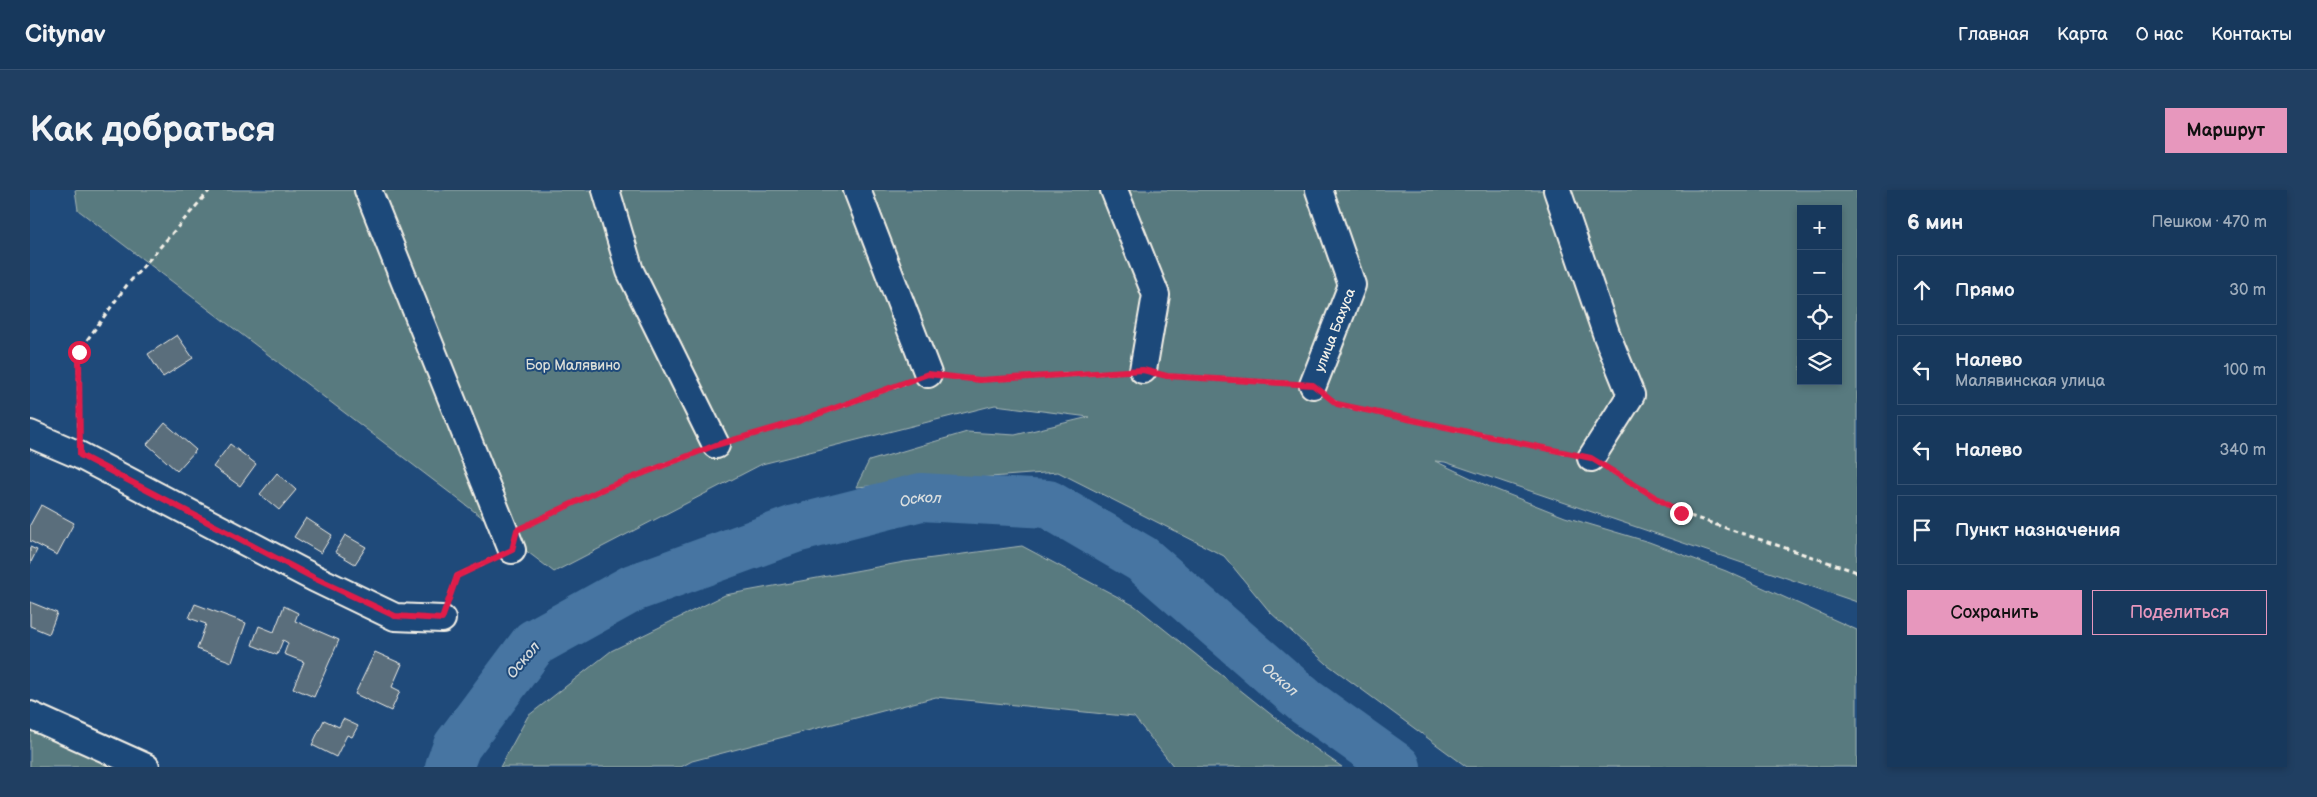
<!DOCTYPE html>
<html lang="ru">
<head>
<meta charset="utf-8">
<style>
	:root { --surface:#17385c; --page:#203f62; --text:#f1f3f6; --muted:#9eacbb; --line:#365272; --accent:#e797bd }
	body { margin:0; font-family:"Balsamiq Sans",sans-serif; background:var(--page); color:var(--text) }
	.controls { position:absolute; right:15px; top:15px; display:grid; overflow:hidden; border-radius:0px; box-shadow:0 2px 8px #0003 }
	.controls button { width:45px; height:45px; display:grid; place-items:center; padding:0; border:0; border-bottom:1px solid var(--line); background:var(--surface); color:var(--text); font:25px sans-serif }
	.stop { position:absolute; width:15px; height:15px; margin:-11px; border:4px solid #e11d48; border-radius:50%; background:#fff }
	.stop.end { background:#e11d48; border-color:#fff; box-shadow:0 1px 5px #0008 }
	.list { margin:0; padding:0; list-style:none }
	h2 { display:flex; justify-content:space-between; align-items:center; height:65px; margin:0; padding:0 20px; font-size:21px }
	h2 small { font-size:16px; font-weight:400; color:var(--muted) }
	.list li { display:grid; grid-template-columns:32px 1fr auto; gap:15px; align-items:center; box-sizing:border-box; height:70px; margin:0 10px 10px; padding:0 10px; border:1px solid var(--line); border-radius:0px }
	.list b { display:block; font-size:19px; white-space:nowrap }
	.list p { margin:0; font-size:16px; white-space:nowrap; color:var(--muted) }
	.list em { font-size:16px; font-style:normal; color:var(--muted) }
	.actions { display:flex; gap:10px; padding:15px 20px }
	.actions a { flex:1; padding:11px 0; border:1px solid var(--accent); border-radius:0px; text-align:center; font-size:18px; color:var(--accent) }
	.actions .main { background:var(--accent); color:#111 }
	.icon { flex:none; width:28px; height:28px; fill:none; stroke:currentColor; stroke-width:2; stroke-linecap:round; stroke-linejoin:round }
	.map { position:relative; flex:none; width:1827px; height:577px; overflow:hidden; border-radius:0px }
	header { display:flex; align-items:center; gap:30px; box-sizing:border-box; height:70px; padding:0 25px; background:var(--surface); border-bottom:1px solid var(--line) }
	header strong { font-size:24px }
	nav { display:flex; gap:28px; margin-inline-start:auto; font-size:18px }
	.intro { display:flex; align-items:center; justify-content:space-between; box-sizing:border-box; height:120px; padding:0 30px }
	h1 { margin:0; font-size:35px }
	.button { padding:12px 22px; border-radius:0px; background:var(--accent); color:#111; font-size:18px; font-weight:700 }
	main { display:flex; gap:30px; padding:0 30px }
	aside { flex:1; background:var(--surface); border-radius:0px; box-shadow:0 2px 8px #0003 }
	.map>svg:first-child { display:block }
	.green { fill:#597a7f; stroke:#a6b6b4; fill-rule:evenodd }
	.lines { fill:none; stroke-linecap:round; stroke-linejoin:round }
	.river { stroke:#4675a2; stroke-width:48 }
	.building { fill:#5a6e7c; stroke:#f4f1e8 }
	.minor-casing { stroke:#f4f1e8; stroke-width:30 }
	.path { stroke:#f4f1e8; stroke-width:3; stroke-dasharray:5 4; stroke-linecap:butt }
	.minor { stroke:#1f4a7a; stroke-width:26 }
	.route { stroke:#e11d48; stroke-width:6 }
	.labels { text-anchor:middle; stroke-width:4; stroke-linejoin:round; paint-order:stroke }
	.street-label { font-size:14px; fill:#f4f1e8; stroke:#1f4a7a }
	.park-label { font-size:14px; fill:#dddfd8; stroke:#1f4a7a }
	.water-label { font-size:15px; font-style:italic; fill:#dadede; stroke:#1f4a7a }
</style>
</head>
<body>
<header>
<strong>Citynav</strong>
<nav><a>Главная</a><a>Карта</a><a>О нас</a><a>Контакты</a></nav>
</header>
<div class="intro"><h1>Как добраться</h1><a class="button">Маршрут</a></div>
<main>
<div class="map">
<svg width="1827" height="577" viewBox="0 0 1827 577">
	<rect width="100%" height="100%" fill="#1f4a7a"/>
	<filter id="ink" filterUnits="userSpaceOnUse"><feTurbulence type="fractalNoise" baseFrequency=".02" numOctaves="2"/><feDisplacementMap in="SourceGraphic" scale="10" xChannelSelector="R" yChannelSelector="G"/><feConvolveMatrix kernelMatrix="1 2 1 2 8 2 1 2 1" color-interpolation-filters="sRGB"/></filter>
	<g filter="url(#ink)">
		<path class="green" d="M 45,0 L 1827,0 L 1827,412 L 1415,272 L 1405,271 L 1462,298 L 1535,327 L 1619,352 L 1696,381 L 1827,440 L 1827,577 L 1437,577 L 1297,474 L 1240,422 L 1194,366 L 1028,282 L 826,297 L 839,271 L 937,242 L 985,245 L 1059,227 L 965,215 L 732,274 L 524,382 L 48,20 ZM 1771,19 L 1808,19 L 1808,191 L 1771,191 Z
			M 992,356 L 1105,416 L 1273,550 L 1312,577 L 1144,577 L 1104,527 L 906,507 L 662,571 L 651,577 L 470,577 L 498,526 L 581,461 L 695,405 L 874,372 Z
			M 0,535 L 110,577 L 0,577 Z"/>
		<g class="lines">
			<path class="river" id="s1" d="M 419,577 L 427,556 L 504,453 L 603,398 L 765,339 L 891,307 L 1018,314 L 1112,369 L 1276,512 L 1367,577"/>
		</g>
		<path class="building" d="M 147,145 L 163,168 L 133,187 L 118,164 Z
			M 135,233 L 166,260 L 147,281 L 117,254 Z
			M 200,254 L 226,274 L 210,296 L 183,277 Z
			M 247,283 L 266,300 L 249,320 L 230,304 Z
			M 11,315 L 44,333 L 27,365 L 0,351 L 0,335 Z
			M 276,328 L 302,345 L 291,363 L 264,347 Z
			M 315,345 L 336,357 L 325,374 L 305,362 Z
			M 0,357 L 7,360 L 0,374 Z
			M 0,412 L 27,423 L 19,444 L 0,436 Z
			M 165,414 L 216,433 L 202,472 L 167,459 L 176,434 L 159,428 Z
			M 254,416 L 268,423 L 265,431 L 309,450 L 284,507 L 263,498 L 274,472 L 254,464 L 258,453 L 253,450 L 247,465 L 222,455 L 229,436 L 244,442 Z
			M 345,462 L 372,474 L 362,497 L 370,501 L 361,521 L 325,504 Z
			M 313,529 L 328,536 L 322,547 L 317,545 L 306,567 L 282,555 L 294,530 L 309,537 Z"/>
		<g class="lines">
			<g class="minor-casing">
				<g id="minor">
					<path d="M 338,0 L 482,360"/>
					<path d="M 576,0 L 600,81 L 686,255"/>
					<path d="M 827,0 L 898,184"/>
					<path d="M 1084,0 L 1126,105 L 1113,180"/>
					<path d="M 1527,0 L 1577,146 L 1601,205 L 1561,268"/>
					<path id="s2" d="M 1283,195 L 1322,95 L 1289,0"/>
					<path d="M 0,244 L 49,265 L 284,388 L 365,427 L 412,429"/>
					<path d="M 0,525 L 116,577"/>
				</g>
			</g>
			<path class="path" d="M 1138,186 L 1257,193
				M 924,187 L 950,190 L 1088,182
				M 1303,210 L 1307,214 L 1537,263
				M 49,237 L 49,161 L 97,95 L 180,0
				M 710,248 L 769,231 L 875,193
				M 1582,281 L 1651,323 L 1827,382
				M 500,334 L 573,299 L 661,265
				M 420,405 L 427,386 L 460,370"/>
			<use href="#minor" class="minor"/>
		</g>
	</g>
	<g class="lines" filter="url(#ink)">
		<path class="route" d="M 49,162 L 50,265 L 284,388 L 365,426 L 412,429 L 427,386 L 482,360 L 487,340 L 573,299 L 686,255 L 769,231 L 898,184 L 950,190 L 1113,180 L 1137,186 L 1283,195 L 1307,214 L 1561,268 L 1651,323"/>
	</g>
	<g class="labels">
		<g class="street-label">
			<text dy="5" stroke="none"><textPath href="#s2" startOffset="59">улица Бахуса</textPath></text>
		</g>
		<g class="park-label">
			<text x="543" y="180">Бор Малявино</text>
		</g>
		<g class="water-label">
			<text dy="5" stroke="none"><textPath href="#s1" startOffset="566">Оскол</textPath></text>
			<text transform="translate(493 470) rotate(-50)" y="5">Оскол</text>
			<text dy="5" stroke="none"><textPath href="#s1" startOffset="986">Оскол</textPath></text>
		</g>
	</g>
</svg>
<div class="controls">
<button>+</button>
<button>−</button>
<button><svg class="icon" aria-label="locate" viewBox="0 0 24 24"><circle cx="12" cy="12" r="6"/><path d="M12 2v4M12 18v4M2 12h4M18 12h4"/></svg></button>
<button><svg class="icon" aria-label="layers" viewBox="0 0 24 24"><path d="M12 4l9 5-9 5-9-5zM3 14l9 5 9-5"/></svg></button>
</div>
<div class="stop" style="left:49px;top:162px"></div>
<div class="stop end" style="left:1651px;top:323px"></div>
</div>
<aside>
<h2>6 мин<small>Пешком · 470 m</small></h2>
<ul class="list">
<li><svg class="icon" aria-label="ahead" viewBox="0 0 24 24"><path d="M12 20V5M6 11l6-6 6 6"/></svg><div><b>Прямо</b></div><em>30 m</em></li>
<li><svg class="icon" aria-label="left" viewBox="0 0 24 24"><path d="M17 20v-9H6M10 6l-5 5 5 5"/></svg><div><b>Налево</b><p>Малявинская улица</p></div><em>100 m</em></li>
<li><svg class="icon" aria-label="left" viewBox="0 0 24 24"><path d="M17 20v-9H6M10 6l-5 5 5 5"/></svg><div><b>Налево</b></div><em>340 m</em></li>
<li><svg class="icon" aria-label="arrive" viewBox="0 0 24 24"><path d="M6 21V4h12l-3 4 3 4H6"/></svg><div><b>Пункт назначения</b></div></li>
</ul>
<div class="actions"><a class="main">Сохранить</a><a>Поделиться</a></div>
</aside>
</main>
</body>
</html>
